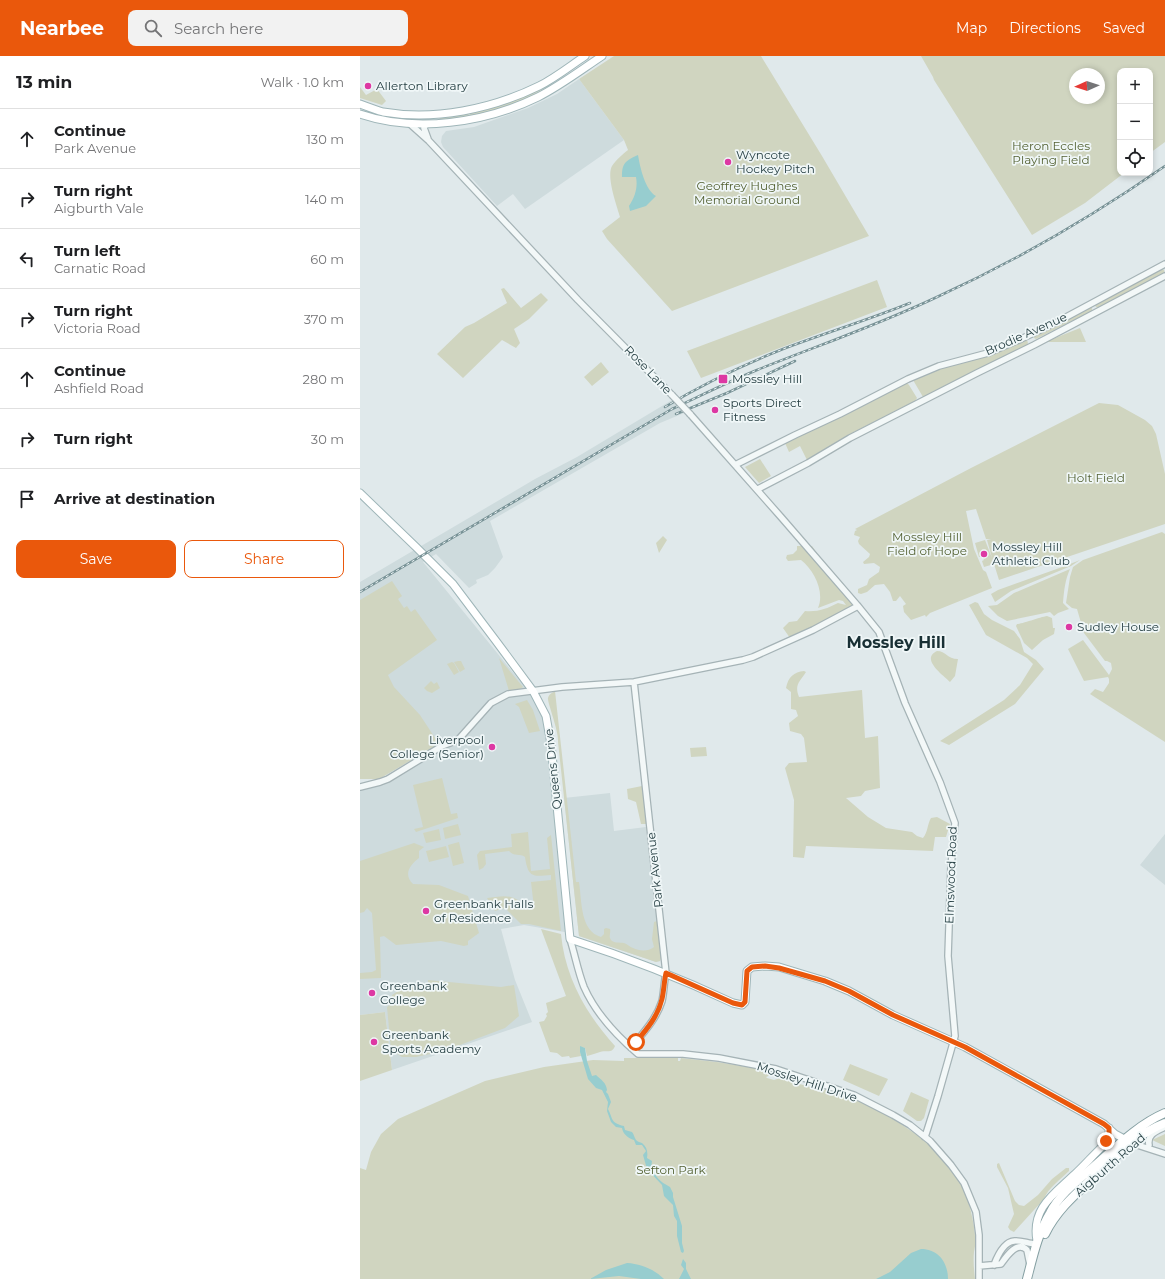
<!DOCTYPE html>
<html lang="en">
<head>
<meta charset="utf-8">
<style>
	:root { --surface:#fff; --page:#f2f2f2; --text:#202124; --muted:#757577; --line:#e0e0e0; --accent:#ea580c }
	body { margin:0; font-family:Montserrat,sans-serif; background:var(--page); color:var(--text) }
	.controls { position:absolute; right:12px; top:12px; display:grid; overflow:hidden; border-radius:8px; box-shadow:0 2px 6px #0003 }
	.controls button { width:36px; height:36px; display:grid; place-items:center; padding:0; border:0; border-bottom:1px solid var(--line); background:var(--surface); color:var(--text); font:20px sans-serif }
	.compass { position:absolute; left:709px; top:12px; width:36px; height:36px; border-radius:50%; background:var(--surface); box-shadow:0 2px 6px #0003; rotate:267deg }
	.stop { position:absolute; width:12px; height:12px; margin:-9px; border:3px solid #ea580c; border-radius:50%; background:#fff }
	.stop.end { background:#ea580c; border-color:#fff; box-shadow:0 1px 4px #0008 }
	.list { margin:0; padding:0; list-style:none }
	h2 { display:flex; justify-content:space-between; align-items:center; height:52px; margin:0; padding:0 16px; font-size:17px }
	h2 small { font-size:13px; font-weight:400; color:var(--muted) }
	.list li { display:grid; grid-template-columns:26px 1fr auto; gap:12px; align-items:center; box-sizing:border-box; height:60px; padding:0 16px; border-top:1px solid var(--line) }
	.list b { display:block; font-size:15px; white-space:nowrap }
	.list p { margin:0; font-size:13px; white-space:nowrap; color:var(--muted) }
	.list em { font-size:13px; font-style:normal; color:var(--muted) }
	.actions { display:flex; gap:8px; padding:12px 16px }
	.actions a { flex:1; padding:9px 0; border:1px solid var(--accent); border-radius:8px; text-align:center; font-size:14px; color:var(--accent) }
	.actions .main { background:var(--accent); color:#fff }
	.icon { flex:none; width:22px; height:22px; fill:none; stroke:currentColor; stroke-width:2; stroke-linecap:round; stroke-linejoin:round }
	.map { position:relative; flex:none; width:805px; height:1223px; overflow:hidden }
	header { display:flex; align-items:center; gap:24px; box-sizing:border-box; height:56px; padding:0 20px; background:var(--accent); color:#fff }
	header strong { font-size:19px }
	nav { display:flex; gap:22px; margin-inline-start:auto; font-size:14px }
	.search { width:280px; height:36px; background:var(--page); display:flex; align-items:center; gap:10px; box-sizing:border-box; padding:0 14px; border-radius:8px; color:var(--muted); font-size:15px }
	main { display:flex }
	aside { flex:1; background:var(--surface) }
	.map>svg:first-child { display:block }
	.built { fill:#cedbdd }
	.green { fill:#d0d5c0; fill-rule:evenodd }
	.water { fill:#97cdcf }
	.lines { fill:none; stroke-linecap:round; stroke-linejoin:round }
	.minor-casing { stroke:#a5b3b6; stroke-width:8 }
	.major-casing { stroke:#9eb5b8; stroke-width:9 }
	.highway-casing { stroke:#86a0a3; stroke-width:10 }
	.minor { stroke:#f3f8f8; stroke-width:5.5 }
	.major { stroke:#fff; stroke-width:7 }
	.highway { stroke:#fff; stroke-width:8 }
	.rail-casing { stroke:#789296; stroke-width:2.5 }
	.rail { stroke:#f0f7f8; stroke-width:1; stroke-dasharray:3; stroke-linecap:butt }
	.minor-bridge-casing { stroke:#a5b3b6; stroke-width:8; stroke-linecap:butt }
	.minor-bridge { stroke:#f3f8f8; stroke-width:5.5 }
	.route { stroke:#ea580c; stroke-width:5 }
	.poi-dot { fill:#dd38a3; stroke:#f0f7f8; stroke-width:1.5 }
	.labels { text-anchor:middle; stroke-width:3.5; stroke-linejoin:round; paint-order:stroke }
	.poi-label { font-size:12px; fill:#274044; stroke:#f0f7f8; text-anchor:start }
	.park-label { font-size:12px; fill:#536132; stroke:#f0f7f8 }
	.street-label { font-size:12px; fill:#274044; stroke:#f0f7f8 }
	.district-label { font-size:16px; font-weight:bold; fill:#193035; stroke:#f0f7f8 }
</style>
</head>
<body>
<header>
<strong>Nearbee</strong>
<div class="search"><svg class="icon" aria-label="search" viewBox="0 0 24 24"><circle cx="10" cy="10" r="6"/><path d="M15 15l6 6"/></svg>Search here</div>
<nav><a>Map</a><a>Directions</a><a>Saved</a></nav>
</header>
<main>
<aside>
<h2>13 min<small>Walk · 1.0 km</small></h2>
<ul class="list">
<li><svg class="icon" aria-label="ahead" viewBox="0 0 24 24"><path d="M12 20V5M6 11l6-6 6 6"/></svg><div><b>Continue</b><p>Park Avenue</p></div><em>130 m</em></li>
<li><svg class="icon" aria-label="right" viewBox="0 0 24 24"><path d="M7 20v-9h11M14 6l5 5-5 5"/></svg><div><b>Turn right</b><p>Aigburth Vale</p></div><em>140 m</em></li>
<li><svg class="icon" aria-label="left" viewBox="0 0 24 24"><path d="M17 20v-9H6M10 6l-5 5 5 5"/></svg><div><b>Turn left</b><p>Carnatic Road</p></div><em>60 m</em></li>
<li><svg class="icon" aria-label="right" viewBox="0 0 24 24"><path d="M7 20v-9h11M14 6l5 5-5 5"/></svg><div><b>Turn right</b><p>Victoria Road</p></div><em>370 m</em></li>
<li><svg class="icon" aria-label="ahead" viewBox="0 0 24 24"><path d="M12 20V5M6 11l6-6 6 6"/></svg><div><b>Continue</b><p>Ashfield Road</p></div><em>280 m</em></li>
<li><svg class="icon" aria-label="right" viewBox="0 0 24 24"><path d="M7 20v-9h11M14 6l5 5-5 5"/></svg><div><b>Turn right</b></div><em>30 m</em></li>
<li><svg class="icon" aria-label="arrive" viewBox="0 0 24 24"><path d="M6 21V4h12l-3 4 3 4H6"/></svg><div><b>Arrive at destination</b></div></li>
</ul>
<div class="actions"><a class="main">Save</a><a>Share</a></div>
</aside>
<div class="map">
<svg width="805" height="1223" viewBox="0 0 805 1223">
	<rect width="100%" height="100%" fill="#e0e9eb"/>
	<path class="built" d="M 219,23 L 264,84 L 165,153 L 153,138 L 137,150 L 83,91 L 81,86 L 82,80 L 86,75 L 114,71 L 168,52 L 197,38 Z
		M 312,344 L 324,357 L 300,367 L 130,465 L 143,501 L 135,512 L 128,519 L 116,524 L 117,527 L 109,532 L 76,498 L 63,506 L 164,630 L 167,635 L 173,635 L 186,660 L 210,877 L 164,869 L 141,873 L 155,924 L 172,966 L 32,1014 L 25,956 L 0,959 L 0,731 L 20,726 L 81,687 L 70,692 L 19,723 L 0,723 L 0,526 L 175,423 L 217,401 Z
		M 250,737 L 254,775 L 286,771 L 302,899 L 300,905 L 296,906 L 219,880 L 204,742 Z
		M 805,778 L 805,829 L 780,809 Z"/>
	<path class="green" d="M 254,0 L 401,0 L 462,100 L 509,180 L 312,255 L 247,183 L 242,175 L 260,161 C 257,150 246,121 252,110 C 256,104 263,98 268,94 L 264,84 L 219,23 Z
		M 561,0 L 805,0 L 805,86 L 790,97 L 790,15 L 760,15 L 760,117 L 764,117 L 725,147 L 672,179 L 574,24 L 573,21 ZM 715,18 L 739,18 L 739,42 L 715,42 Z
		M 191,27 L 192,28 C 167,44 139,54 110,61 L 109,55 L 152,43 L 162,42 Z
		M 0,31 L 6,39 L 17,33 L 26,45 L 22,49 L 0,42 Z
		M 108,55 L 109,61 L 80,64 L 79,60 Z
		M 802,213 L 804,214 L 805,218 L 738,252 L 735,250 L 736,247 Z
		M 517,224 L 527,251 L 341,322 L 327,295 Z
		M 144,232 L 161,252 L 181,237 L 188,244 L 169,263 L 154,273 L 160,287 L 156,292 L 142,284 L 103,322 L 77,298 L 105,271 L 114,267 L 147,247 L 141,233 Z
		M 731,251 L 732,252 L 732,255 L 676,283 L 674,282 L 674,280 Z
		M 720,272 L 726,286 L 685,286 Z
		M 667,284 L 668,287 L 667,289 L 563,341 L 553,324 L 576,314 L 634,298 Z
		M 241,306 L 249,316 L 232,330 L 224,321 Z
		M 547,327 L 549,329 L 557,342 L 555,345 L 494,376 L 447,404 L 440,390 L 429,396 L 425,387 L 491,356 Z
		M 739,347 L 758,349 L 785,364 L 792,370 L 796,378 L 805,418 L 805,468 L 639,524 L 634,508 L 624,511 L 622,505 L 624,504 L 622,500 L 619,501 L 615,487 L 625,484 L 632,502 L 627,484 L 631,483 L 626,483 L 616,453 L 606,455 L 614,493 L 623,514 L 626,516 L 632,532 L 570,557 L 566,561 L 565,559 L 551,564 L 544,556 L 543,550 L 546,548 L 540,540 L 536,545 L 533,545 L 530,536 L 524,528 L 515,529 L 507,536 L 501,538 L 498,537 L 498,533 L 507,529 L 509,523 L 519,516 L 520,511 L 514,507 L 504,508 L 503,506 L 509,501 L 510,498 L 499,488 L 498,485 L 500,481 L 494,479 L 495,475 L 497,474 L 495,473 L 611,412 Z
		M 400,403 L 411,420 L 399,427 L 385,411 Z
		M 802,476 L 805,478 L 805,686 L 730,638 L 735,633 L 743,636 L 749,627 L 749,623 L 748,621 L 724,625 L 708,593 L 723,584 L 749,619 L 752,613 L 751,607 L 747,605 L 745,605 L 724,577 L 717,553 L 712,552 L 706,547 L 710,521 L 713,511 L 723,504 Z
		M 303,480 L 307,484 L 299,497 L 296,487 Z
		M 437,490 L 452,490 L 492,548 L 492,550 L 438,579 L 430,582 L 423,572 L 429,566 L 437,565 L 445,555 C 458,556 466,553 478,547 L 486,549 L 483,545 L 479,544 L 458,552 C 465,536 454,514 441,504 L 428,505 L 426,502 L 427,499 L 433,498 L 437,494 Z
		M 720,504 L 711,510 L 651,535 L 635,546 L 631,538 L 638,534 L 705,510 Z
		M 710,513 C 705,524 704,535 703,547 L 709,553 L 698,557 L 694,560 L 690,556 L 647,565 L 638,560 L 628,550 L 637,549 L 654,537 Z
		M 32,525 L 42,540 L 38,543 L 44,552 L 47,550 L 51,556 L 55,553 L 77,584 L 28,619 L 34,631 L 60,659 L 79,688 L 19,723 L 0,723 L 0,544 Z
		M 615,546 L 618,547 L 624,558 L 632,564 L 654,575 L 660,583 L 664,596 L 676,604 L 684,613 L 655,648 L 589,689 L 580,685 L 644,644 L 660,629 L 673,608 L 667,602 L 626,579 L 609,549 Z
		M 687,560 L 692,562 L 693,572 L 695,572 L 694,578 L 683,584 L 672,594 L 664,587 L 656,570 L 657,568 C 662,568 680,561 687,560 Z
		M 577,595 C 586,595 587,603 598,603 L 595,620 L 590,626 C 583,619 560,603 577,595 Z
		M 139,602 L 163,631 L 160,633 L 149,635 Z
		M 98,605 L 101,605 L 105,613 L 100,616 L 94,606 Z
		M 92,606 L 94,607 L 99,616 L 94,619 L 87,608 Z
		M 444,615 L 446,616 C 440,626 434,628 439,641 L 502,634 L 505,682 L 518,680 L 520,732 L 505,735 L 501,740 L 486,742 L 508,761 L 526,772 L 552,776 L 557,780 L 563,782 C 568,776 567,769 571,762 L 577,761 L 590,768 L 586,781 L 575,781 L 573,795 L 446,790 L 444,802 L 433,801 L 434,744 L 425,712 L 429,707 L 447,706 L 444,682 L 441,678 L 430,675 L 429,667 L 438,660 L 436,654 L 431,653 L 431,636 L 426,632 C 428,621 434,616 444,615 Z
		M 71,625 L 74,628 L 77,626 L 80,632 L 72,637 L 67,635 L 64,632 Z
		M 195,635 L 216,826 L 219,826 C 222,845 220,875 241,881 L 244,878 L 244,873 L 246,872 L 250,873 C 251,876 249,880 250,882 C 252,888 260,886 264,887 C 267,888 270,891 273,892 C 279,895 288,896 294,891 L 292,883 L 294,866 L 297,865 L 302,899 L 300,905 L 296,906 L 219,880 L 198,686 C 199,675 187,646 188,642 C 189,638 192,637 195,635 Z
		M 167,644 L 173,654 L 180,675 L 169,677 L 159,651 L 155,648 Z
		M 346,691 L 347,700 L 331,701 L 330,692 Z
		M 82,722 L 91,758 L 97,757 L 98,762 L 56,776 L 54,773 L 63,771 L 53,729 Z
		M 282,730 L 287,768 L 281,768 L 276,746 L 268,743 L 267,733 Z
		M 98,768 L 101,779 L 85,783 L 83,772 Z
		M 79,773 L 81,784 L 66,787 L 63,777 Z
		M 168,776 L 171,815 L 190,813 L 187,782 L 191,779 L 201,875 L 169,868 L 161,868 L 145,852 L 135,855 L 127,842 C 137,841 147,838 156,843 C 163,846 167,851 174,852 L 171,826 L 191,824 L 191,819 C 172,821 168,821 165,801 C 160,797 154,801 149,795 L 125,798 L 126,808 L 123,812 L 119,814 L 117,799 L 120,795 L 152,791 L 151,778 Z
		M 99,786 L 104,807 L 93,810 L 88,789 Z
		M 54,787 L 64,791 L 59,795 L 59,802 C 50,809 43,818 53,828 L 79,829 L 108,840 L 119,877 L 108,885 L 108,889 L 104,890 L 81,885 L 36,889 L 24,880 L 20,881 L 21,922 L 0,923 L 0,917 L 12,916 L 16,914 L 12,857 L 7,852 L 4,856 L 0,857 L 0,805 Z
		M 86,790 L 89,801 L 69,806 L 66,795 Z
		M 181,873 L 201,878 C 205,921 226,958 255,990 C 252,998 247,994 240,996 C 236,997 232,999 227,1000 L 225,992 L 220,991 L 221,1000 L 210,1002 L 209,1000 L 202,1001 L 197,997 L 190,996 L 179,966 L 184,965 L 187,960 L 186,958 L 188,956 L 186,947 L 206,940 Z
		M 68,924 L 141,931 L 154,929 L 159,960 L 145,972 L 84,995 L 56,1001 L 42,1001 L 31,994 L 27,951 L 32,947 L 32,939 L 46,930 L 68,928 Z
		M 25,956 L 32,1014 L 0,1025 L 0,959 Z
		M 264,1002 L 318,1002 L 318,1005 L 320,1005 L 321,1002 L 357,1006 L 400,1013 L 410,1016 L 411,1019 L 406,1021 L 407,1022 L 414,1024 L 420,1022 L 463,1035 L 467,1032 C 516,1050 584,1085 605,1136 C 609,1144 615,1171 615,1180 C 616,1186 615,1191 614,1196 C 613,1204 614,1214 615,1223 L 0,1223 L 0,1110 L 0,1112 L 6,1114 L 11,1096 L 21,1078 L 38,1063 L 125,1025 L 184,1011 L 233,1004 L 264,1005 Z
		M 490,1008 L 528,1023 L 519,1040 L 483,1024 Z
		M 551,1036 L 569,1044 L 564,1062 L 561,1065 L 557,1065 L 543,1055 Z
		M 805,1078 L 805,1090 L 792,1084 Z
		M 639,1107 L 655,1145 L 659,1149 L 664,1150 L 678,1139 L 692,1123 L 706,1112 L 709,1112 L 709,1115 C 701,1123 688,1132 684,1143 L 654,1176 L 650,1174 L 648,1171 L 654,1158 L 648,1132 L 637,1111 L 637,1108 Z"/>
	<path class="water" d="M 278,99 C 280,111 285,134 296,140 L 286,150 L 270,155 L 269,150 C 275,141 278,131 276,121 L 262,121 C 262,107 265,105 278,99 Z
		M 220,990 L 225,992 L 227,1005 L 232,1020 L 236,1019 C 241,1024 246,1026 247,1034 L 246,1036 L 248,1038 L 251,1046 L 248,1053 C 253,1062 250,1067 264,1070 L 265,1074 L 272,1076 C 274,1078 274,1081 276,1084 C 278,1086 280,1086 282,1087 C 287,1091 288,1096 287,1102 L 292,1105 L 291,1112 C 297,1122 299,1125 310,1131 L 313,1137 L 313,1141 L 322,1170 L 322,1187 L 324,1195 L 323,1197 L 321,1196 L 317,1180 L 317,1165 L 314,1160 L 313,1149 L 304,1140 L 302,1129 L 287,1113 L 283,1099 L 286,1095 L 282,1089 L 276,1089 L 274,1084 C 268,1082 263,1078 262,1072 L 256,1071 L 251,1066 L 247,1055 L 248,1046 L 242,1034 L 236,1032 L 228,1023 L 220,996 Z
		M 561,1193 C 578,1193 588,1206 588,1223 L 516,1223 L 530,1216 L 551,1197 Z
		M 323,1203 L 326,1207 L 326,1213 L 331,1223 L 319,1223 L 324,1213 L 321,1209 Z
		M 267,1207 C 281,1208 294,1213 304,1223 L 281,1223 L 259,1220 L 230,1223 L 246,1214 Z"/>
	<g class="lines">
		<g class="minor-casing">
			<path id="minor" d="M 50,68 L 69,85 L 218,244 L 312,339
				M 66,68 L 64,72 L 68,83
				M 330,358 L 421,461 L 498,550 L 519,576 L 545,647 L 580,726 L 595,767 L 591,811 L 588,900 L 595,980 L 578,1040 L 565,1081
				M 375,409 L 435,379 L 480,358 L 548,323 L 579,310 L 628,297 L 661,283 L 697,266 L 805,208
				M 398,433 L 448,407 L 490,382 L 617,317 L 674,289 L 805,220
				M 0,731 L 20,726 L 28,723 L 82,690 L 98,684 L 131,647 L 148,638 L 202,631 L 274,626 L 383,604 L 393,601 L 453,574 L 498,550
				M 210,883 C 215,899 218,916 224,931 C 235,956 257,980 278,998 L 323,998 L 359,1002 L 416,1013 L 494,1039 L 533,1059 L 550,1069 L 570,1085 L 591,1109 L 604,1127 L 616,1156 L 619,1179 L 619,1223
				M 271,992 C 283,977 296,964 302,945 C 304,936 304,926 306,917 L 274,626
				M 771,1087 L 805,1098
				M 789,1089 C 787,1078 797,1075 805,1071
				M 634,1209 C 637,1201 644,1186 654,1185 C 661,1184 669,1188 676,1188
				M 619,1210 L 641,1208 C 646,1201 657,1184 667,1194 L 670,1209"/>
		</g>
		<g class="major-casing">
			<path id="major" d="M 0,48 C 8,51 16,54 23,56 C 75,65 132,53 179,30 C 195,22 210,10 225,0
				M 0,58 C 56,77 125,67 178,41 C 200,30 221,14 242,0
				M 0,437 L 57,492 L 93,528 L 136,585 L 173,635 L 186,660 L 191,688 L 210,883 C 266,901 320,922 373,947 L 382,949 L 385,946 L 387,915 L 392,911 L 405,910 L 419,911 L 465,925 L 489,935 L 533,959 L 605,991 L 744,1068 L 755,1078 L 768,1085
				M 677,1185 C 671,1152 694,1138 715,1118 C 725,1109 734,1098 744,1089 L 749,1079 L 749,1072"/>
		</g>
		<g class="highway-casing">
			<path id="highway" d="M 685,1178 C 697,1153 719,1135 739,1116 C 759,1098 779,1077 805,1067
				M 667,1223 C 673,1200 678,1177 690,1157 C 699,1139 717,1125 732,1112 C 754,1093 777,1069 805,1057"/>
		</g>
		<use href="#minor" class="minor"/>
		<use href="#major" class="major"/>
		<use href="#highway" class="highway"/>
		<g class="rail-casing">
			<path id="rail" d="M 305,351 C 343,328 383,309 423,293 C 465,277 508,264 550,247
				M 316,358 L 367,337 L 435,305
				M 0,536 L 312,353 C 340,340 368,326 397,314 C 457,290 518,269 577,241 C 656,205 733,160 805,110"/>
		</g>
		<use href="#rail" class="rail"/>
		<g class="minor-bridge-casing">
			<path id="minor-bridge" d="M 312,339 L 330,358"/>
		</g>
		<use href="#minor-bridge" class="minor-bridge"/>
	</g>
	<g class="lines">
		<path class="route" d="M 276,986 C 287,973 298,960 302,943 C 304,934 304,926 306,917 L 373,947 L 382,949 L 385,946 L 387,915 L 392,911 L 405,910 L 419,912 L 465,925 L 489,935 L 533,959 L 605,991 L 744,1068 L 749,1072 L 749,1079 L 746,1085"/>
	</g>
	<g class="poi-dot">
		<circle cx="8" cy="30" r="4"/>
		<circle cx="368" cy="106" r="4"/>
		<rect x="358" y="318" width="10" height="10" rx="2"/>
		<circle cx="355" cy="354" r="4"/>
		<circle cx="624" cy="498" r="4"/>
		<circle cx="709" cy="571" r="4"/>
		<circle cx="132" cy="691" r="4"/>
		<circle cx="66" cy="855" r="4"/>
		<circle cx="12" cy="937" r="4"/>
		<circle cx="14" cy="986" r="4"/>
	</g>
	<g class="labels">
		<g class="poi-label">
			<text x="16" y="34">Allerton Library</text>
			<text x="376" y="103">Wyncote<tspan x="376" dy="14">Hockey Pitch</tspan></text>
			<text x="372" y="327">Mossley Hill</text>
			<text x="363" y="351">Sports Direct<tspan x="363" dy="14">Fitness</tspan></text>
			<text x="632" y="495">Mossley Hill<tspan x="632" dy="14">Athletic Club</tspan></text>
			<text x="717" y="575">Sudley House</text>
			<text x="124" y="688" text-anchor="end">Liverpool<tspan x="124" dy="14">College (Senior)</tspan></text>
			<text x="74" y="852">Greenbank Halls<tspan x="74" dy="14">of Residence</tspan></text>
			<text x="20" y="934">Greenbank<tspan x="20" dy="14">College</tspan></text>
			<text x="22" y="983">Greenbank<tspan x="22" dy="14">Sports Academy</tspan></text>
		</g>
		<g class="park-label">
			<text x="691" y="94">Heron Eccles<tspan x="691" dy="14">Playing Field</tspan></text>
			<text x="387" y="134">Geoffrey Hughes<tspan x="387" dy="14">Memorial Ground</tspan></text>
			<text x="736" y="426">Holt Field</text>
			<text x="567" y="485">Mossley Hill<tspan x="567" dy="14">Field of Hope</tspan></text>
			<text x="311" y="1118">Sefton Park</text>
		</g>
		<g class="street-label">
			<text transform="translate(666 278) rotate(-24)" y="4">Brodie Avenue</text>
			<text transform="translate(288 314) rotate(46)" y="4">Rose Lane</text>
			<text transform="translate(193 713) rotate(-96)" y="4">Queens Drive</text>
			<text transform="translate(295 814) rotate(-96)" y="4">Park Avenue</text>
			<text transform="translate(591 819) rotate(-88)" y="4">Elmswood Road</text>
			<text transform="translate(447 1026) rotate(18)" y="4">Mossley Hill Drive</text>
			<text transform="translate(750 1109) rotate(-41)" y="4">Aigburth Road</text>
		</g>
		<g class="district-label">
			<text x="536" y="592">Mossley Hill</text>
		</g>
	</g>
</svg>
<div class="controls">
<button>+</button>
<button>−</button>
<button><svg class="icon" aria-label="locate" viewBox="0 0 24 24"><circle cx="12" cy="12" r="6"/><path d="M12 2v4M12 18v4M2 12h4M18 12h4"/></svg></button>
</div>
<svg class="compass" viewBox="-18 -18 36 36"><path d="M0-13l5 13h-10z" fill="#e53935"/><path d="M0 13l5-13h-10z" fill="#757577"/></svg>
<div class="stop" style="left:276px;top:986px"></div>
<div class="stop end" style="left:746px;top:1085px"></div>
</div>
</main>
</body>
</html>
